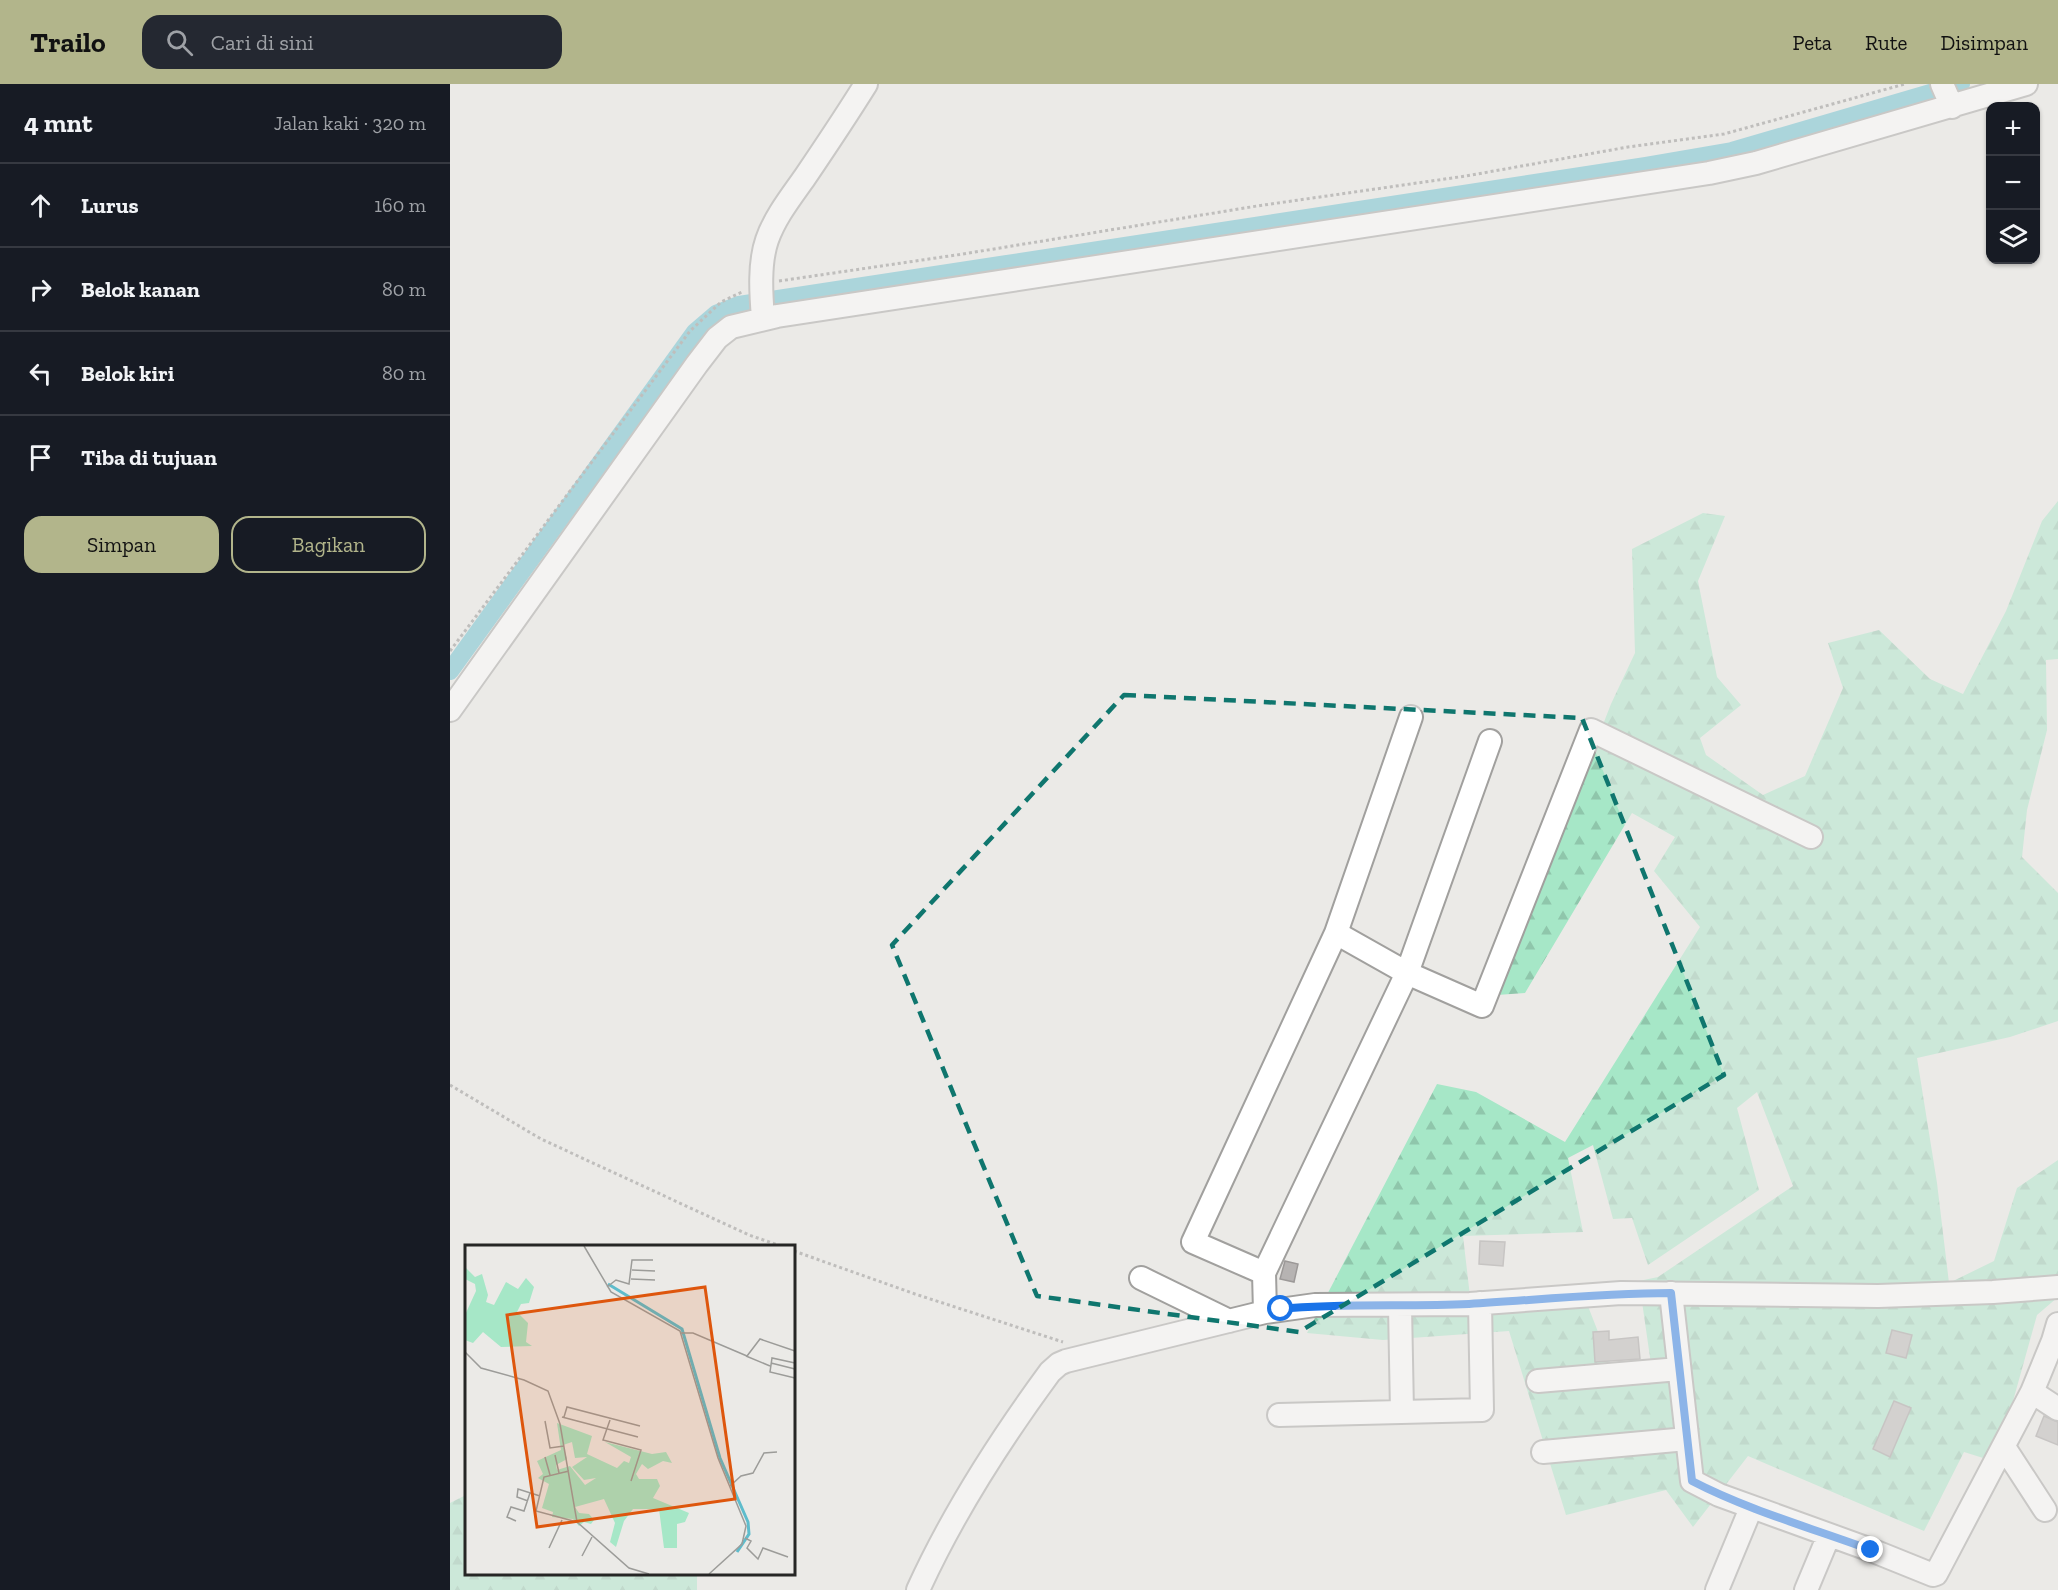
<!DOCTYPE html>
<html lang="id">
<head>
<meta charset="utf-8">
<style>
	:root { --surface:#171b24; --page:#242831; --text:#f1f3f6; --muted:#9ea1a6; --line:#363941; --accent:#b2b58b }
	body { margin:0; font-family:"Zilla Slab",serif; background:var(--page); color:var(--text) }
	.controls { position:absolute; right:18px; top:18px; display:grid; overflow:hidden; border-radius:12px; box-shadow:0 2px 4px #0004 }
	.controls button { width:54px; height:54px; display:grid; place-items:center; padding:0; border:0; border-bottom:2px solid var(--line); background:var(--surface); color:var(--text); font:30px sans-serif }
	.stop { position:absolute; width:18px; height:18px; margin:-14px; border:4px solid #1a73e8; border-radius:50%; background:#fff }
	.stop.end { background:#1a73e8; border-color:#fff; box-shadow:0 2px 6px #0008 }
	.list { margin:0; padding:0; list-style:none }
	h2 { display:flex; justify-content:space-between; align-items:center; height:78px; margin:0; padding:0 24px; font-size:26px }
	h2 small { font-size:20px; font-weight:400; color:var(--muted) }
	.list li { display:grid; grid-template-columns:39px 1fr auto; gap:18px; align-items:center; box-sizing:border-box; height:84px; padding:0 24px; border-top:2px solid var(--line) }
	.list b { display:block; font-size:22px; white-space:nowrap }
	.list em { font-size:20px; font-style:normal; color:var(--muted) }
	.actions { display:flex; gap:12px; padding:18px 24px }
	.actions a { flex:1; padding:14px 0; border:2px solid var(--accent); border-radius:18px; text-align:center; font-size:21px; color:var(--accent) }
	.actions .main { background:var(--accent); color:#111 }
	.icon { flex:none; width:33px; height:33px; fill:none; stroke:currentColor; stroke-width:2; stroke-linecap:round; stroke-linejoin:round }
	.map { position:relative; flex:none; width:1608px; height:1506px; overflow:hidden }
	header { display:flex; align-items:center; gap:36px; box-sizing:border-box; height:84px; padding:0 30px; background:var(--accent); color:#111 }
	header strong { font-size:28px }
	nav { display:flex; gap:33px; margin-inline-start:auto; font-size:21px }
	.search { width:420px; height:54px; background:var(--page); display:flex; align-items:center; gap:15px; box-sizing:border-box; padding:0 21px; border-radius:18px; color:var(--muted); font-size:22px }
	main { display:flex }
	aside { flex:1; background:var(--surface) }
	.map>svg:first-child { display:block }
	.forest { fill:url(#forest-firs); fill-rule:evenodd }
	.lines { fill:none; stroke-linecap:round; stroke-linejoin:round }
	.canal { stroke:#5ebccc; stroke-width:18 }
	.building { fill:#b6b3b2; stroke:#9c9998; stroke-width:1.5 }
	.minor-casing { stroke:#a1a09e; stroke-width:26 }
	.path { stroke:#8a8a88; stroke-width:3; stroke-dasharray:3 3; stroke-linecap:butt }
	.minor { stroke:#fff; stroke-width:22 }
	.route { stroke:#1a73e8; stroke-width:8 }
	.marked { fill:none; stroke:#0f766e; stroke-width:4.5; stroke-dasharray:12 8; stroke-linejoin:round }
	.inset-river { fill:none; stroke:#5ebccc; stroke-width:3 }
	.inset-road { fill:none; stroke:#9c9c99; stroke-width:1.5 }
	.view { fill:#de560d; fill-opacity:0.15; stroke:#de560d; stroke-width:3 }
	.inset-edge { fill:none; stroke:#262625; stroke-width:3 }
</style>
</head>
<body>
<header>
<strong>Trailo</strong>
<div class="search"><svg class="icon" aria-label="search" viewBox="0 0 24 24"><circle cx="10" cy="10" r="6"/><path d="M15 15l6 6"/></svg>Cari di sini</div>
<nav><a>Peta</a><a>Rute</a><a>Disimpan</a></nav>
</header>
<main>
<aside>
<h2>4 mnt<small>Jalan kaki · 320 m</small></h2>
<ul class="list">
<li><svg class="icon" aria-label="ahead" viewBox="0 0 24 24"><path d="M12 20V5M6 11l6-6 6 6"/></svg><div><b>Lurus</b></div><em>160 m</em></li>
<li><svg class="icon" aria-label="right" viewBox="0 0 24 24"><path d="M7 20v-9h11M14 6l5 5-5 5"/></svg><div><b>Belok kanan</b></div><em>80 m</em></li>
<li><svg class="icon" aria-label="left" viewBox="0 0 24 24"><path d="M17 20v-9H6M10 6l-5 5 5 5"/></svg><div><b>Belok kiri</b></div><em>80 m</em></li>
<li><svg class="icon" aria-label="arrive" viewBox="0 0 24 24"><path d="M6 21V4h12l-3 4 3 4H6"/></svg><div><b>Tiba di tujuan</b></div></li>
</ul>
<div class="actions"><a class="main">Simpan</a><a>Bagikan</a></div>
</aside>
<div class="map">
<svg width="1608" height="1506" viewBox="0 0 1608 1506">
	<defs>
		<pattern id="forest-firs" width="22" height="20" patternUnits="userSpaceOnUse" patternTransform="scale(1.5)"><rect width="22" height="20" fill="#a6e7c7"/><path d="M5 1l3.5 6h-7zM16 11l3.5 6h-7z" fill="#8fc6ab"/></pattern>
	</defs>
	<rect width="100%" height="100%" fill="#ebeae7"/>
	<path class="forest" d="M 1608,417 L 1608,575 L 1596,576 L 1597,646 L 1577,726 L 1572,773 L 1608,809 L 1608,937 L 1560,953 L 1467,974 L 1487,1099 L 1499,1199 L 1544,1177 L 1567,1104 L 1608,1076 L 1608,1213 L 1587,1231 L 1546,1378 L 1514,1368 L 1474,1447 L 1298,1372 L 1243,1443 L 1216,1406 L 1116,1431 L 1059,1247 L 933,1256 L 857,1249 L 987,1000 L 1026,1008 L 1115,1058 L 1250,843 L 1204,787 L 1225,753 L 1182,729 L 1075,909 L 1047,911 L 1161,620 L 1185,569 L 1182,465 L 1253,429 L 1275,432 L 1248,497 L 1267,593 L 1291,621 L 1250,654 L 1256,671 L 1313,711 L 1355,692 L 1393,604 L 1378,559 L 1429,546 L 1480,595 L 1513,610 L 1556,527 L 1592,437 ZM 1307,1008 L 1343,1102 L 1208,1193 L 1189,1197 L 1203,1294 L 1168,1299 L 1134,1212 L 1021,1221 L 1013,1152 L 1133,1148 L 1118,1074 L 1143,1061 L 1163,1135 L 1182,1134 L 1198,1181 L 1309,1106 L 1287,1024 Z
		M 16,1411 L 16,1490 L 247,1490 L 247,1506 L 0,1506 L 0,1419 Z"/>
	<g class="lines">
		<path class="canal" d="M 0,587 L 245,248 L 266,230 L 289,221 L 1196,82 L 1282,67 L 1511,0"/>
	</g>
	<path class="building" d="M 1030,1157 L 1055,1158 L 1053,1182 L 1029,1180 Z
		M 835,1177 L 848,1180 L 844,1198 L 830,1195 Z
		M 1442,1246 L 1462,1251 L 1456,1274 L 1436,1269 Z
		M 1159,1247 L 1159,1256 L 1188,1253 L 1190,1275 L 1145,1278 L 1143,1248 Z
		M 1444,1317 L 1461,1324 L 1440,1373 L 1423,1365 Z
		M 1594,1332 L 1608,1338 L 1608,1361 L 1586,1352 Z"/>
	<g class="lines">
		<g class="minor-casing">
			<path id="minor" d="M 1492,0 L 1502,23
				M 313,234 C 311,210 309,179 317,156 C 325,133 341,113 355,93 C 376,62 396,32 416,0
				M 0,626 L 247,280 L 267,254 L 281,243 L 327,232 L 1259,89 L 1306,79 L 1576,0
				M 886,849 L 957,889 L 1032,922 L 1141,646 L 1361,753
				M 814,1189 L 743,1158 L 886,849 L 961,633
				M 691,1194 L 779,1237
				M 1221,1209 L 1242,1397 L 1269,1411 L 1421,1466 L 1483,1491 L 1486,1490 L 1582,1308 L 1603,1257 L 1608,1240
				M 950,1222 L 952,1328
				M 815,1228 L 814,1189 L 957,889 L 1040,657
				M 1088,1297 L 1229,1285
				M 1582,1308 L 1608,1325
				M 829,1331 L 1032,1326 L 1030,1219
				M 1554,1363 L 1595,1426
				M 1093,1368 L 1237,1355
				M 468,1506 C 503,1429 550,1356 600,1288 L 609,1280 L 616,1277 L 815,1228 L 865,1221 L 1020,1220 L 1171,1209 L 1428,1212 L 1543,1208 L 1608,1203
				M 1267,1506 L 1301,1424
				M 1356,1506 L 1379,1451"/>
		</g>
		<path class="path" d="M 329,197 L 513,170 L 807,122 L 1016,92 L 1178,63 L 1274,50 L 1455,0
			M 0,567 L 240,247 L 271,218 L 294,207
			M 0,1001 L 91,1055 L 299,1151 L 331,1162
			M 344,1167 L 465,1210 L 613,1258"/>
		<use href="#minor" class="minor"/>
	</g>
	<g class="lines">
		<path class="route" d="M 831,1225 C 894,1219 956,1223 1019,1220 C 1086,1216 1153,1209 1221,1209 L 1242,1397 C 1298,1426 1361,1444 1421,1466"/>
	</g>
	<path d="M0 0H1608V1506H0ZM 674,611 L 1132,634 L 1274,991 L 849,1248 L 587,1212 L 442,861 Z" fill="#ebeae7" fill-opacity=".55" fill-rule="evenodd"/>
	<path class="marked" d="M 674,611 L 1132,634 L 1274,991 L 849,1248 L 587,1212 L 442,861 Z"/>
	<g transform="translate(15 1161)">
		<rect width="330" height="330" fill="#ebeae7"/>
		<path d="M 0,22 L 10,32 L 17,29 L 23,50 L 21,57 L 29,60 L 41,37 L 53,44 L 61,33 L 69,42 L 64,58 L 56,59 L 52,67 L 63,78 L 61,97 L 67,101 L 36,102 L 18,87 L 8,98 L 0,95 L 0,70 L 11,46 L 10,39 L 0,34 ZM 92,178 L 127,191 L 122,209 L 152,223 L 159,216 L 164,218 L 166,212 L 140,197 L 187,209 L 201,207 L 207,218 L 198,216 L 183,224 L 177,219 L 171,229 L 174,234 L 192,234 L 195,241 L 188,253 L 224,268 L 220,277 L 212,279 L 212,303 L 199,303 L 194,264 L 168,264 L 159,276 L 151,302 L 145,297 L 150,278 L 139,254 L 110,262 L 114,268 L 124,269 L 129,275 L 126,279 L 119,277 L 114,281 L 108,274 L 87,272 L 88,267 L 77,263 L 84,239 L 73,233 L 78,229 L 72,216 L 96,205 ZM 107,197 L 110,213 L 122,212 L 107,222 L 119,235 L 131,233 L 120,240 L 105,221 L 92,225 L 91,220 L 102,214 L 98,200 Z" fill="#a6e7c7" fill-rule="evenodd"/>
		<path class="inset-river" d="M 143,39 L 217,84 L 255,213 L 283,277 L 284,289 L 272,307"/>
		<path class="inset-road" d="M 119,1 L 146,47 L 215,86 L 253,213 L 281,281 L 277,299 L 244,329M 167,25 L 190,26M 166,34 L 190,35M 142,42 L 151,35 L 164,39 L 167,15 L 188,15M 215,88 L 228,88 L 282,111 L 295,94 L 330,106M 0,107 L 16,123 L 59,135 L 83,146 L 95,179 L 112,277 L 164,323 L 184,329M 281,111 L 305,121M 306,118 L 330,124M 330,118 L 307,113 L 305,127 L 330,133M 97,172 L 173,192M 99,172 L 102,162 L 175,181M 145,175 L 138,195 L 176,205 L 166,236M 80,176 L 85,203 L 99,201M 90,210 L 94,228M 80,212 L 85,230M 104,226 L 79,232 L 71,266 L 112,277M 265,241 L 276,231 L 288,228 L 299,208 L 312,207M 63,256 L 52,252 L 53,244 L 75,251M 51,276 L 42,272 L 46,262 L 59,266 L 65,248M 280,293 L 286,296 L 282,303 L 293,314 L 298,303 L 323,312M 84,303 L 97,275M 117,311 L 127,292"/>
		<path class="view" d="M 240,42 L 270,254 L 72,282 L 42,70 Z"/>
		<rect width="330" height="330" class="inset-edge"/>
	</g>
</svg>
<div class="controls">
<button>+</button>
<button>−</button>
<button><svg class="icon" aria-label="layers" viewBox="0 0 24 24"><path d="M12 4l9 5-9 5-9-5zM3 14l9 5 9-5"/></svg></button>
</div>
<div class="stop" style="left:831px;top:1225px"></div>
<div class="stop end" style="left:1421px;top:1466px"></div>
</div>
</main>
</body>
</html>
